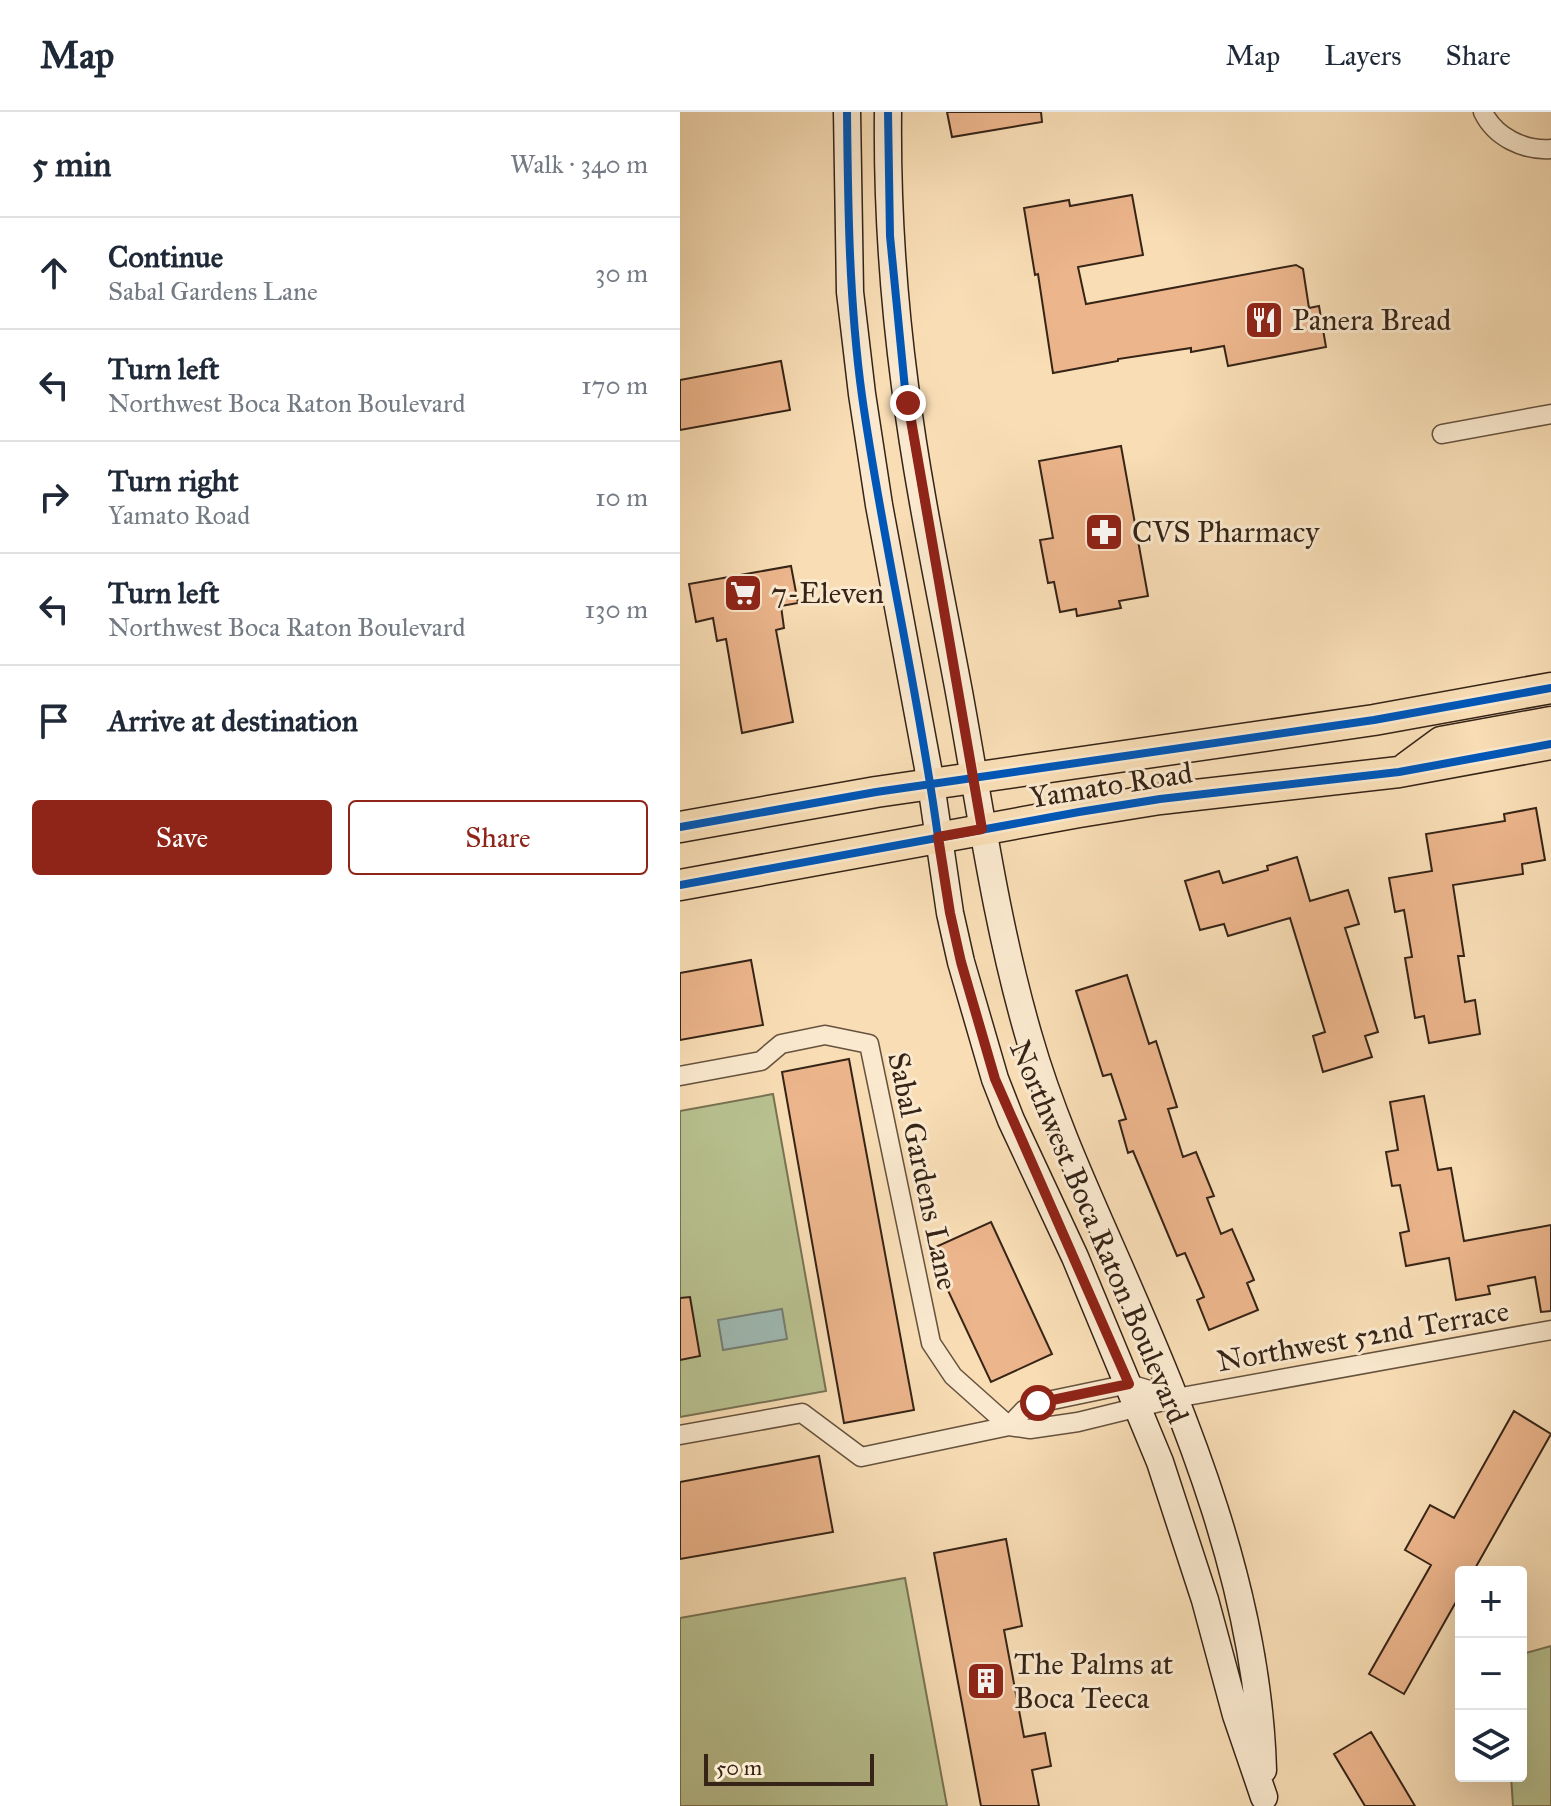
<!DOCTYPE html>
<html lang="en">
<head>
<meta charset="utf-8">
<style>
	:root { --surface:#fff; --page:#f2f2f3; --text:#1f2937; --muted:#747a83; --line:#e0e1e3; --accent:#8f2418 }
	body { margin:0; font-family:"IM FELL Great Primer",serif; background:var(--page); color:var(--text) }
	.controls { position:absolute; right:24px; bottom:24px; display:grid; overflow:hidden; border-radius:8px; box-shadow:0 8px 32px #0002 }
	.controls button { width:72px; height:72px; display:grid; place-items:center; padding:0; border:0; border-bottom:2px solid var(--line); background:var(--surface); color:var(--text); font:40px sans-serif }
	.scale { position:absolute; left:24px; bottom:20px; width:170px; box-sizing:border-box; padding-left:8px; border:4px solid #362417; border-top:0; font-size:22px; line-height:28px; white-space:nowrap; color:#362417; -webkit-text-stroke:6px #fae9cf; paint-order:stroke }
	.stop { position:absolute; width:24px; height:24px; margin:-18px; border:6px solid #8f2418; border-radius:50%; background:#fff }
	.stop.end { background:#8f2418; border-color:#fff; box-shadow:0 2px 8px #0008 }
	.list { margin:0; padding:0; list-style:none }
	h2 { display:flex; justify-content:space-between; align-items:center; height:104px; margin:0; padding:0 32px; font-size:34px }
	h2 small { font-size:26px; font-weight:400; color:var(--muted) }
	.list li { display:grid; grid-template-columns:52px 1fr auto; gap:24px; align-items:center; box-sizing:border-box; height:112px; padding:0 32px; border-top:2px solid var(--line) }
	.list b { display:block; font-size:30px; white-space:nowrap }
	.list p { margin:0; font-size:26px; white-space:nowrap; color:var(--muted) }
	.list em { font-size:26px; font-style:normal; color:var(--muted) }
	.actions { display:flex; gap:16px; padding:24px 32px }
	.actions a { flex:1; padding:18px 0; border:2px solid var(--accent); border-radius:8px; text-align:center; font-size:28px; color:var(--accent) }
	.actions .main { background:var(--accent); color:#fff }
	.icon { flex:none; width:44px; height:44px; fill:none; stroke:currentColor; stroke-width:2; stroke-linecap:round; stroke-linejoin:round }
	.map { position:relative; flex:none; width:871px; height:1694px; overflow:hidden }
	header { display:flex; align-items:center; gap:48px; box-sizing:border-box; height:112px; padding:0 40px; background:var(--surface); border-bottom:2px solid var(--line) }
	header strong { font-size:38px }
	nav { display:flex; gap:44px; margin-inline-start:auto; font-size:28px }
	main { display:flex }
	aside { flex:1; background:var(--surface) }
	.map>svg:first-child { display:block }
	.green { fill:#b9c291; stroke:#787354; stroke-width:2 }
	.water { fill:#9fbbb4; stroke:#757f75; stroke-width:2 }
	.building { fill:#ecb58c; stroke:#362417; stroke-width:2 }
	.lines { fill:none; stroke-linecap:round; stroke-linejoin:round }
	.street-casing { stroke:#66523e; stroke-width:21 }
	.secondary-casing { stroke:#362417; stroke-width:29 }
	.primary-casing { stroke:#362417; stroke-width:33 }
	.street { stroke:#fae9cf; stroke-width:18 }
	.secondary { stroke:#fae9cf; stroke-width:26 }
	.primary { stroke:#f8ddb5; stroke-width:30 }
	.cycleway-casing { stroke:#fae9cf; stroke-width:13 }
	.cycleway { stroke:#0057b8; stroke-width:8 }
	.route { stroke:#8f2418; stroke-width:10 }
	.labels { text-anchor:middle; stroke-width:6; stroke-linejoin:round; paint-order:stroke }
	.poi-label { font-size:30px; fill:#362417; stroke:#fae9cf; text-anchor:start }
	.street-label { font-size:30px; fill:#362417; stroke:#fae9cf }
</style>
</head>
<body>
<header>
<strong>Map</strong>
<nav><a>Map</a><a>Layers</a><a>Share</a></nav>
</header>
<main>
<aside>
<h2>5 min<small>Walk · 340 m</small></h2>
<ul class="list">
<li><svg class="icon" aria-label="ahead" viewBox="0 0 24 24"><path d="M12 20V5M6 11l6-6 6 6"/></svg><div><b>Continue</b><p>Sabal Gardens Lane</p></div><em>30 m</em></li>
<li><svg class="icon" aria-label="left" viewBox="0 0 24 24"><path d="M17 20v-9H6M10 6l-5 5 5 5"/></svg><div><b>Turn left</b><p>Northwest Boca Raton Boulevard</p></div><em>170 m</em></li>
<li><svg class="icon" aria-label="right" viewBox="0 0 24 24"><path d="M7 20v-9h11M14 6l5 5-5 5"/></svg><div><b>Turn right</b><p>Yamato Road</p></div><em>10 m</em></li>
<li><svg class="icon" aria-label="left" viewBox="0 0 24 24"><path d="M17 20v-9H6M10 6l-5 5 5 5"/></svg><div><b>Turn left</b><p>Northwest Boca Raton Boulevard</p></div><em>130 m</em></li>
<li><svg class="icon" aria-label="arrive" viewBox="0 0 24 24"><path d="M6 21V4h12l-3 4 3 4H6"/></svg><div><b>Arrive at destination</b></div></li>
</ul>
<div class="actions"><a class="main">Save</a><a>Share</a></div>
</aside>
<div class="map">
<svg width="871" height="1694" viewBox="0 0 871 1694">
	<rect width="100%" height="100%" fill="#f8ddb5"/>
	<filter id="stains"><feTurbulence type="fractalNoise" baseFrequency=".0025" numOctaves="4"/><feColorMatrix values="0 0 0 0 .2 0 0 0 0 .09 0 0 0 0 .02 0 0 0 .5 -.17"/></filter>
	<radialGradient id="worn" r=".72"><stop offset=".6" stop-color="#630" stop-opacity="0"/><stop offset="1" stop-color="#630" stop-opacity=".3"/></radialGradient>
	<path class="green" d="M 93,982 L 146,1279 L 0,1305 L 0,999 Z
		M 225,1466 L 267,1694 L 0,1694 L 0,1506 Z
		M 871,1534 L 871,1694 L 833,1694 L 831,1664 L 841,1664 L 842,1542 Z"/>
	<path class="water" d="M 102,1197 L 107,1227 L 43,1238 L 38,1208 Z"/>
	<path class="building" d="M 267,0 L 361,0 L 362,10 L 272,25 Z
		M 452,83 L 463,143 L 398,155 L 406,192 L 616,153 L 623,157 L 629,196 L 639,194 L 646,235 L 548,254 L 544,234 L 511,240 L 511,236 L 438,247 L 438,249 L 373,261 L 358,162 L 355,163 L 344,96 L 389,88 L 390,94 Z
		M 101,249 L 110,298 L 0,318 L 0,268 Z
		M 441,334 L 468,484 L 439,489 L 441,496 L 397,504 L 396,497 L 380,500 L 374,470 L 368,471 L 360,428 L 373,426 L 359,349 Z
		M 111,454 L 118,491 L 101,494 L 104,516 L 96,518 L 113,610 L 62,621 L 46,527 L 37,529 L 33,506 L 16,510 L 9,472 Z
		M 856,696 L 865,748 L 842,752 L 843,762 L 773,773 L 784,844 L 778,844 L 785,890 L 795,888 L 800,922 L 749,931 L 744,904 L 735,906 L 725,846 L 732,845 L 724,798 L 715,800 L 709,766 L 752,759 L 746,722 L 825,709 L 824,702 Z
		M 617,745 L 630,789 L 668,778 L 679,812 L 665,816 L 698,920 L 685,924 L 692,945 L 643,960 L 633,924 L 645,920 L 610,806 L 548,824 L 544,812 L 520,818 L 505,769 L 539,759 L 543,771 L 588,758 L 587,754 Z
		M 71,848 L 83,913 L 0,928 L 0,861 Z
		M 447,863 L 469,932 L 476,929 L 497,995 L 488,997 L 503,1045 L 516,1040 L 534,1084 L 527,1086 L 541,1122 L 552,1117 L 574,1168 L 567,1171 L 578,1198 L 529,1218 L 517,1188 L 524,1185 L 505,1141 L 497,1144 L 453,1039 L 448,1041 L 439,1009 L 446,1007 L 431,962 L 423,964 L 396,879 Z
		M 169,947 L 234,1298 L 164,1311 L 102,960 Z
		M 744,984 L 758,1058 L 771,1056 L 784,1129 L 871,1113 L 871,1199 L 861,1200 L 855,1165 L 808,1174 L 810,1182 L 776,1188 L 769,1146 L 726,1154 L 720,1121 L 729,1119 L 720,1073 L 712,1074 L 706,1040 L 718,1038 L 710,990 Z
		M 311,1110 L 372,1242 L 311,1270 L 249,1138 Z
		M 10,1185 L 20,1244 L 0,1248 L 0,1186 Z
		M 834,1299 L 871,1322 L 793,1460 L 781,1460 L 781,1481 L 724,1582 L 689,1562 L 751,1453 L 725,1438 L 750,1393 L 774,1406 Z
		M 139,1344 L 153,1420 L 0,1447 L 0,1370 Z
		M 326,1427 L 342,1514 L 324,1518 L 344,1625 L 365,1621 L 371,1654 L 352,1658 L 359,1694 L 301,1694 L 254,1441 Z
		M 691,1620 L 735,1694 L 685,1694 L 654,1642 Z"/>
	<g class="lines">
		<g class="street-casing">
			<path id="street" d="M 803,0 C 815,25 844,39 871,37
				M 762,322 L 871,302
				M 0,964 L 81,949 L 101,932 L 145,923 L 189,932 L 251,1231 L 273,1264 L 329,1314 L 350,1317 L 398,1310 L 496,1286 L 871,1218
				M 329,1314 L 344,1298 L 358,1291 L 449,1272 L 496,1286
				M 0,1323 L 122,1301 L 181,1345 L 329,1314"/>
		</g>
		<g class="secondary-casing">
			<path id="secondary" d="M 167,0 L 170,180 L 182,282 L 199,393 L 251,672 L 270,801 L 281,850 L 315,967 L 331,1008 L 395,1145 L 480,1350 L 525,1488 L 556,1603 L 584,1685
				M 208,0 C 207,92 213,183 225,274 C 238,377 260,478 279,580 C 300,695 316,812 349,925 C 371,1002 405,1076 437,1149 C 508,1311 578,1479 583,1658"/>
		</g>
		<g class="primary-casing">
			<path id="primary" d="M 727,655 L 761,630 L 871,610
				M 0,715 L 196,680 L 694,608 L 871,576
				M 0,773 L 399,700 L 480,687 L 719,660 L 871,632"/>
		</g>
		<use href="#street" class="street"/>
		<use href="#secondary" class="secondary"/>
		<use href="#primary" class="primary"/>
		<g class="cycleway-casing">
			<path id="cycleway" d="M 167,0 C 168,95 169,189 182,284 C 203,432 238,577 258,725
				M 208,0 L 210,124 L 225,277 L 302,717
				M 0,715 L 196,680 L 694,608 L 871,576
				M 0,773 L 399,700 L 480,687 L 719,660 L 871,632"/>
		</g>
		<use href="#cycleway" class="cycleway"/>
	</g>
	<g class="lines">
		<path class="route" d="M 228,291 L 302,717 L 258,725 L 270,801 L 281,850 L 315,967 L 449,1272 L 358,1291"/>
	</g>
	<defs>
		<g id="restaurant-square" transform="scale(2)"><rect x="-9" y="-9" width="18" height="18" rx="4" fill="#8f2418" stroke="#fae9cf"/><path d="M-5-6h1v4h1v-4h1v4h1v-4h1v5L-1.5 .5V6h-2V.5L-5-1ZM5-6V6H3V1.5H1.5Q1.5-4 5-6Z" fill="#fff"/></g>
		<g id="pharmacy-square" transform="scale(2)"><rect x="-9" y="-9" width="18" height="18" rx="4" fill="#8f2418" stroke="#fae9cf"/><path d="M-2-6h4v4h4v4h-4v4h-4v-4h-4v-4h4Z" fill="#fff"/></g>
		<g id="supermarket-square" transform="scale(2)"><rect x="-9" y="-9" width="18" height="18" rx="4" fill="#8f2418" stroke="#fae9cf"/><path d="M-6-5.5h2.5l.6 2H6L4.5 2H-2.5L-4.4-4H-6ZM-1.5 3.2a1.3 1.3 0 1 0 .1 0ZM3 3.2a1.3 1.3 0 1 0 .1 0Z" fill="#fff"/></g>
		<g id="building-square" transform="scale(2)"><rect x="-9" y="-9" width="18" height="18" rx="4" fill="#8f2418" stroke="#fae9cf"/><path d="M-4-6H4V6H1V3H-1V6H-4ZM-2.5-4.3h1.7v1.8h-1.7ZM.8-4.3h1.7v1.8H.8ZM-2.5-1h1.7V.8h-1.7ZM.8-1h1.7V.8H.8Z" fill="#fff"/></g>
	</defs>
	<g fill-rule="evenodd">
		<use href="#restaurant-square" x="584" y="208"/>
		<use href="#pharmacy-square" x="424" y="420"/>
		<use href="#supermarket-square" x="63" y="481"/>
		<use href="#building-square" x="306" y="1569"/>
	</g>
	<g class="labels">
		<g class="poi-label">
			<text x="612" y="218">Panera Bread</text>
			<text x="452" y="430">CVS Pharmacy</text>
			<text x="91" y="491">7-Eleven</text>
			<text x="334" y="1562">The Palms at<tspan x="334" dy="34">Boca Teeca</tspan></text>
		</g>
		<g class="street-label">
			<text transform="translate(431 673) rotate(-9)" y="10">Yamato Road</text>
			<text transform="translate(243 1059) rotate(78)" y="10">Sabal Gardens Lane</text>
			<text transform="translate(419 1120) rotate(67)" y="10">Northwest Boca Raton Boulevard</text>
			<text transform="translate(683 1224) rotate(-10)" y="10">Northwest 52nd Terrace</text>
		</g>
	</g>
	<rect width="100%" height="100%" filter="url(#stains)"/>
	<rect width="100%" height="100%" fill="url(#worn)"/>
</svg>
<div class="controls">
<button>+</button>
<button>−</button>
<button><svg class="icon" aria-label="layers" viewBox="0 0 24 24"><path d="M12 4l9 5-9 5-9-5zM3 14l9 5 9-5"/></svg></button>
</div>
<div class="scale">50 m</div>
<div class="stop" style="left:358px;top:1291px"></div>
<div class="stop end" style="left:228px;top:291px"></div>
</div>
</main>
</body>
</html>
